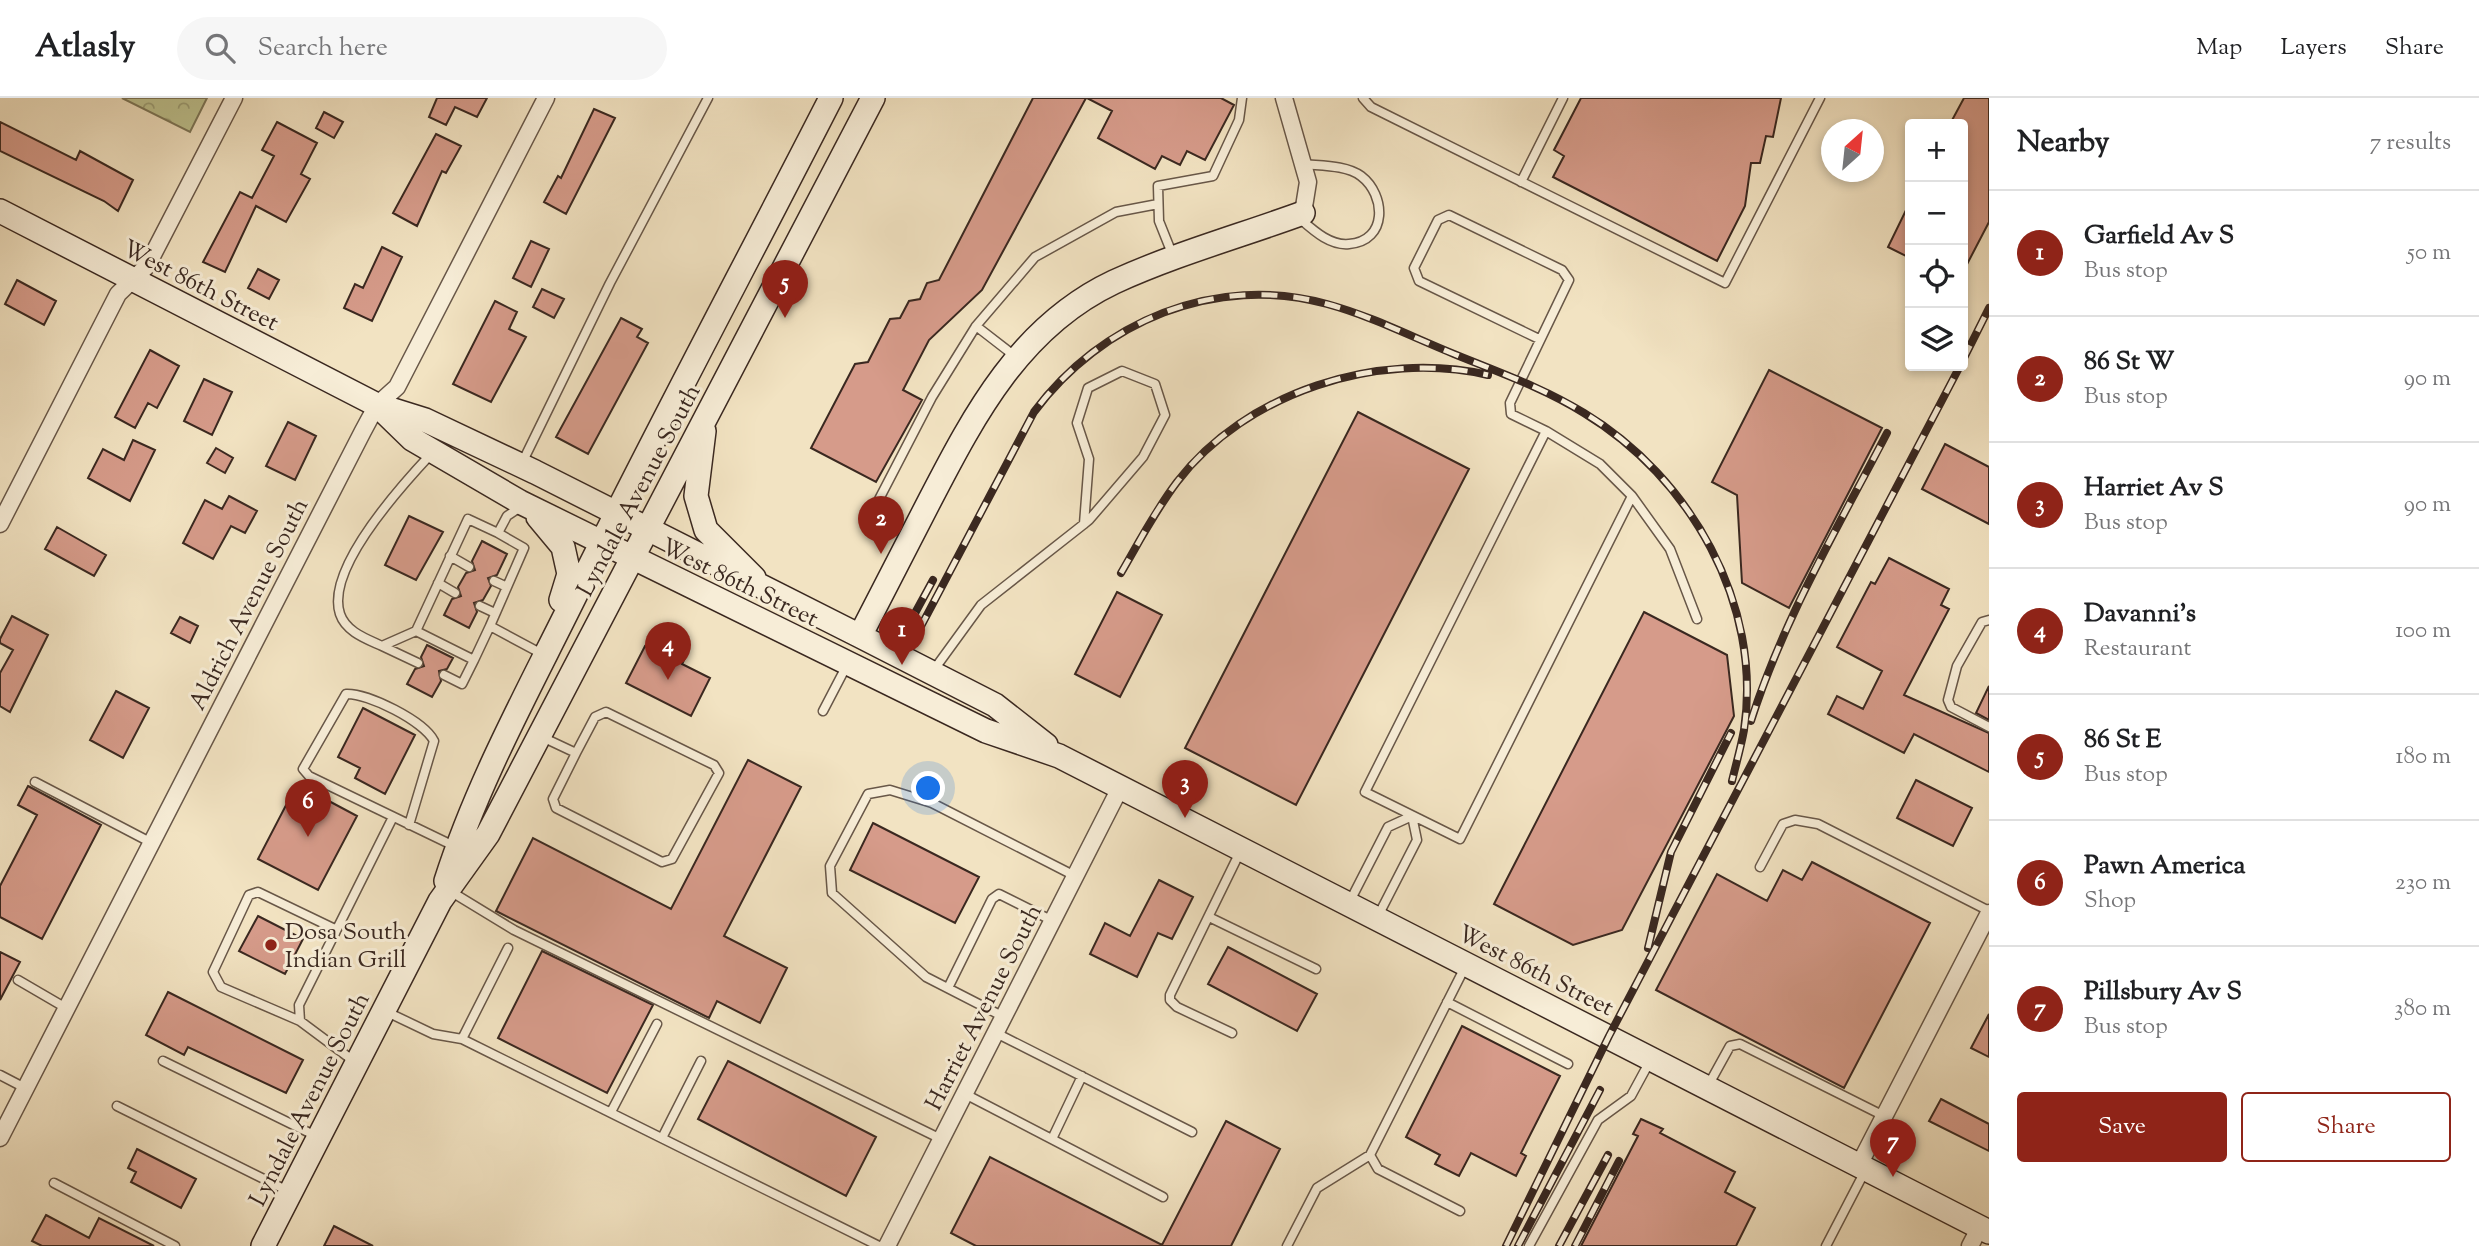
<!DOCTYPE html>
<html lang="en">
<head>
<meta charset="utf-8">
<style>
	:root { --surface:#fff; --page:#f6f6f6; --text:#202124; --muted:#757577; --line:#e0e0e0; --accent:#8f2418 }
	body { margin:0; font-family:"Sorts Mill Goudy",serif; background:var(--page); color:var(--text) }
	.controls { position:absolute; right:21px; top:21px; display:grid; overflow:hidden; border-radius:7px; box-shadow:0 4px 10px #0003 }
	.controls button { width:63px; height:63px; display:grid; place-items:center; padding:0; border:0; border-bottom:2px solid var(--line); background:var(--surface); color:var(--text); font:35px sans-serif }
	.compass { position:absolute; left:1821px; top:21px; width:63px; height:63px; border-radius:50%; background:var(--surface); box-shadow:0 4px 10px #0003; rotate:27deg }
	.you { position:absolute; left:929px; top:691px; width:24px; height:24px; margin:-18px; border:5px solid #fff; border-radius:50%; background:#1a73e8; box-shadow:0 0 0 10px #1a73e833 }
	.badge { display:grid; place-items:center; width:46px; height:46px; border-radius:50%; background:var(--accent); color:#fff; font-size:23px; font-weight:700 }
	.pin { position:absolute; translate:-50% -58px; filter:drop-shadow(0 2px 4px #0008) }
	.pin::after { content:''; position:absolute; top:37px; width:24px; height:21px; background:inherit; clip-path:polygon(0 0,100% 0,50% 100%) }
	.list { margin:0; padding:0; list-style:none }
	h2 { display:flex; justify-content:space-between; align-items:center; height:91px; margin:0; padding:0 28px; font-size:30px }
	h2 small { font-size:23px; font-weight:400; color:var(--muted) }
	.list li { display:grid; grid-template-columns:46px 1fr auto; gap:21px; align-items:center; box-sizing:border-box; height:126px; padding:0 28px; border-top:2px solid var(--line) }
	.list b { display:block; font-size:26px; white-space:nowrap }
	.list p { margin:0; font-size:23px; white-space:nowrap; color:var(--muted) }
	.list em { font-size:23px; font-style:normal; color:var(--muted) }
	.actions { display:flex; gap:14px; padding:21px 28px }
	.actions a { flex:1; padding:16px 0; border:2px solid var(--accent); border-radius:7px; text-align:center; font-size:24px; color:var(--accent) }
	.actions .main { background:var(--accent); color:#fff }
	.icon { flex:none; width:38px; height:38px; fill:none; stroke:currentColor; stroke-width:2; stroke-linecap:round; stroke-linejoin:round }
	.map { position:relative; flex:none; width:1989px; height:1148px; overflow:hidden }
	header { display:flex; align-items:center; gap:42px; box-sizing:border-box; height:98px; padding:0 35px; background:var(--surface); border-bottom:2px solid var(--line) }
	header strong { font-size:33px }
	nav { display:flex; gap:38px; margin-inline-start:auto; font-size:24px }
	.search { width:490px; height:63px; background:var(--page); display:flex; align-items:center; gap:18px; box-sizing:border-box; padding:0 24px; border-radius:38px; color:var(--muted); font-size:26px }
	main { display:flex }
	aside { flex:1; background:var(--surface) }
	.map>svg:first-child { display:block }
	.forest { fill:url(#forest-crowns); stroke:#7c7658; stroke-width:2 }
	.building { fill:#d69b8a; stroke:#3a2820; stroke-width:2 }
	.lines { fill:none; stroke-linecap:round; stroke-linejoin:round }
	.lane-casing { stroke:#685748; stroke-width:11 }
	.street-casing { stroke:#685748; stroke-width:19 }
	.secondary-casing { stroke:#3a2820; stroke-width:26 }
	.lane { stroke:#f7edd7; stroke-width:8 }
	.street { stroke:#f7edd7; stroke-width:16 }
	.secondary { stroke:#f7edd7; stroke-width:23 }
	.rail-casing { stroke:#3a2820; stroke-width:8 }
	.rail { stroke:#f7edd7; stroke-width:5; stroke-dasharray:16; stroke-linecap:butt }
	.poi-dot { fill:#8f2418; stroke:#f7edd7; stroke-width:2.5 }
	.labels { text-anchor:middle; stroke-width:6; stroke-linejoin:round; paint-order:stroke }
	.street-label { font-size:24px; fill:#3a2820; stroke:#f7edd7 }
	.poi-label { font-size:24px; fill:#3a2820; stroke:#f7edd7; text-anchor:start }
</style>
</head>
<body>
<header>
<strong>Atlasly</strong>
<div class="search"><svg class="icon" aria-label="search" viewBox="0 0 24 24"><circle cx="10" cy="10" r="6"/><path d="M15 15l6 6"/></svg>Search here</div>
<nav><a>Map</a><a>Layers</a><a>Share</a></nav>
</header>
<main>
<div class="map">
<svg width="1989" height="1148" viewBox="0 0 1989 1148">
	<defs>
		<pattern id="forest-crowns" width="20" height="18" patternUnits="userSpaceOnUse" patternTransform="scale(1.75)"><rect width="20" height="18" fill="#bec390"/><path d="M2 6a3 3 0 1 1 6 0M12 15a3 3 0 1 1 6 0" fill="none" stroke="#9b9e75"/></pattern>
	</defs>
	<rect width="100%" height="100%" fill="#f2e3c2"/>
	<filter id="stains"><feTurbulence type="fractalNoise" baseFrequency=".00286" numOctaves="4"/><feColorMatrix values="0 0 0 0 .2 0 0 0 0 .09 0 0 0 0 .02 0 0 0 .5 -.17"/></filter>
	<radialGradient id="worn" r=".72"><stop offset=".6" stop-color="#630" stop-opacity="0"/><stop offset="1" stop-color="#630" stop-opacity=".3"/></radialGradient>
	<path class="forest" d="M 122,0 L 207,0 L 190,34 Z"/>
	<path class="building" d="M 437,0 L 487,0 L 477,19 L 455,9 L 446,27 L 429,19 Z
		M 1033,0 L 1086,0 L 982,192 L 929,242 L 903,292 L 922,302 L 876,384 L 811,350 L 855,266 L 868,264 L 890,221 L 900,220 L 909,203 L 920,201 L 927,185 L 939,182 Z
		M 1087,0 L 1221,0 L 1234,7 L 1205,62 L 1187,53 L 1180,67 L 1162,58 L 1155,71 L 1098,40 L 1112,13 Z
		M 1581,0 L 1781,0 L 1773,39 L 1766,38 L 1760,65 L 1751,65 L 1745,108 L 1717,163 L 1553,79 L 1564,58 L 1554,52 Z
		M 1964,0 L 1989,0 L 1989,124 L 1963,174 L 1963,26 L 1950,26 Z
		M 594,11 L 615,20 L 566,116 L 544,104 L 558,78 L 561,80 Z
		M 324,14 L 343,24 L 334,40 L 316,30 Z
		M 0,24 L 76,62 L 80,53 L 133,82 L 118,113 L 104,103 L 0,53 Z
		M 277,24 L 317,45 L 301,76 L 310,81 L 286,124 L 256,108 L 225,174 L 203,164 L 240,94 L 252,100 L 274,58 L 262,52 Z
		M 436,36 L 461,48 L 446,75 L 442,73 L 417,128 L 393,115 Z
		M 1910,104 L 1910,160 L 1888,149 Z
		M 531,143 L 549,151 L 531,189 L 513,180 Z
		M 382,149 L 402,159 L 372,223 L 344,210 L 355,186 L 363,190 Z
		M 258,171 L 279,182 L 269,201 L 248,190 Z
		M 17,182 L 56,203 L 44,227 L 5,206 Z
		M 542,191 L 564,201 L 554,220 L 533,209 Z
		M 495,203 L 517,214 L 509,231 L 526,239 L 491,304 L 453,286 Z
		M 621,220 L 642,231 L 637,239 L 648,245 L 588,356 L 556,339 Z
		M 150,252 L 179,268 L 157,310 L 148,305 L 135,330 L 115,319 Z
		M 1769,272 L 1882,330 L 1789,510 L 1742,485 L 1737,397 L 1712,384 Z
		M 204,281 L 232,294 L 212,337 L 184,323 Z
		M 1358,314 L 1469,371 L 1296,707 L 1185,650 Z
		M 288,324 L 316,338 L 295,382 L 266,368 Z
		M 133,342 L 155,352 L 130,403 L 88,380 L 103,351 L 124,362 Z
		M 1945,346 L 1989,369 L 1989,426 L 1922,391 Z
		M 216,350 L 233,360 L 225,375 L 207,365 Z
		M 229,398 L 257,413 L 245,435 L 231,428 L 213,461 L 183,445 L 205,402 L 222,411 Z
		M 409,418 L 443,434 L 416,482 L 385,467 Z
		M 57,429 L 106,457 L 94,478 L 45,451 Z
		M 482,443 L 507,456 L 497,477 L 488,480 L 491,488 L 483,502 L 474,505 L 477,514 L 469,530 L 444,517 L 452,501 L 461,498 L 458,489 L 466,475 L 475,472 L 472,463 Z
		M 1889,460 L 1949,491 L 1941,507 L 1949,511 L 1904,597 L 1989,635 L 1989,674 L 1914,636 L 1904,655 L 1828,616 L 1837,598 L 1863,611 L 1882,573 L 1837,549 L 1871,484 L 1875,486 Z
		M 1117,494 L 1162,517 L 1120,599 L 1075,576 Z
		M 1644,514 L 1727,557 L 1734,618 L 1622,832 L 1573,847 L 1494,806 Z
		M 12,518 L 48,537 L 10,614 L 0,608 L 0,575 L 13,552 L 0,545 L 0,541 Z
		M 180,519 L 198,528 L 190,545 L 171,535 Z
		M 427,547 L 453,560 L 447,571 L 439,573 L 441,583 L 432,599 L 407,586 L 415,571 L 424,568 L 421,559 Z
		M 645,548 L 668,559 L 672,551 L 686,558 L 682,566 L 710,580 L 691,618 L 626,585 Z
		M 1989,588 L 1989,622 L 1976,615 Z
		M 116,593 L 149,610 L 123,660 L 90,642 Z
		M 363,610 L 415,637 L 385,696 L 355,680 L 360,670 L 338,659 Z
		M 748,662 L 801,689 L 724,838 L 787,870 L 760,925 L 717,903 L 709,920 L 496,813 L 533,740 L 671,811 Z
		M 1916,682 L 1972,710 L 1953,748 L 1897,720 Z
		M 297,686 L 357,718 L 318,792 L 258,761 Z
		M 28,688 L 101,727 L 42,841 L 0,819 L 0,788 L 37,717 L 18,707 Z
		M 873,725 L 979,779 L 955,825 L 850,772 Z
		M 1812,764 L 1930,825 L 1844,990 L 1656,892 L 1717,776 L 1767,803 L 1783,772 L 1802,782 Z
		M 1159,782 L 1193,799 L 1172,841 L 1158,835 L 1137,879 L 1090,856 L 1105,825 L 1130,838 Z
		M 258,818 L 303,841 L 285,876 L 239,853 Z
		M 1228,849 L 1317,896 L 1297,933 L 1208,886 Z
		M 542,853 L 653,907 L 607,995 L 498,940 Z
		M 0,854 L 20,864 L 0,902 Z
		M 168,894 L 303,962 L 286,995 L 188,949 L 184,957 L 146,937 Z
		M 1989,916 L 1989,959 L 1971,950 Z
		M 1462,928 L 1560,978 L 1521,1055 L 1526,1058 L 1516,1078 L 1471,1055 L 1459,1078 L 1435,1066 L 1440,1057 L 1406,1039 Z
		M 728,963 L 876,1039 L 846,1098 L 698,1021 Z
		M 1941,1001 L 1989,1026 L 1989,1053 L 1929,1023 Z
		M 1641,1021 L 1663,1031 L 1660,1035 L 1735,1074 L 1725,1094 L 1755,1110 L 1736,1148 L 1581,1148 L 1638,1038 L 1633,1036 Z
		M 1226,1023 L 1280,1051 L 1231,1148 L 976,1148 L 951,1135 L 990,1059 L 1162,1147 Z
		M 137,1051 L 196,1081 L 181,1110 L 131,1084 L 136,1074 L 128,1070 Z
		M 46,1117 L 89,1140 L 99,1120 L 154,1148 L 42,1148 L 32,1143 Z
		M 334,1128 L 373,1148 L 324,1148 Z"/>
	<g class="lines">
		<g class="lane-casing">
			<path id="lane" d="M 1363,0 L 1371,9 L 1725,185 L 1820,0
				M 1521,84 L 1563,0
				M 1298,119 C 1312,131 1329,148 1349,146 C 1388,143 1386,97 1361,78 C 1346,67 1321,68 1303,66
				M 1173,158 L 1159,123 L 1158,88 L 1213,78 L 1239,22 L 1242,0
				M 1539,241 L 1419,183 L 1414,170 L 1438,122 L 1449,117 L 1562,172 L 1569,182 L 1510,305 L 1511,316 L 1546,333
				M 1016,259 L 976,228 L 1035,159 L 1116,114 L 1158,106
				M 1546,333 L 1600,366 L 1632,398 L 1460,741 L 1365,694 Z
				M 431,356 C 402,387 325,471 340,516 C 346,534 367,541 382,548 L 416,533 L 474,562 L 490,528 L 544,557
				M 522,365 L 610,185 L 708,0
				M 1632,398 L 1670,451 L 1697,521
				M 875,409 L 932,299 L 976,228
				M 450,458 L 469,469
				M 494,483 L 507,489
				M 438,485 L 455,495
				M 480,508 L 495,515
				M 1989,522 L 1982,524 L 1957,568 L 1948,602 L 1951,609 L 1989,629
				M 490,528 L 524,450 L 498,435 L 507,418 L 519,410
				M 416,533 L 468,421 L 498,435
				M 382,548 L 418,565
				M 933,573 L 981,507 L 1084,426 L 1089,422 L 1143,359 L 1165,317 L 1155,286 L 1122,273 L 1088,290 L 1077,325 L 1089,361 L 1084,426
				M 444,577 L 462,586 L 474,562
				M 823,613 L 847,567
				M 542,639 L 576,655 L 595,619 L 606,614 L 714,667 L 719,675 L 672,761 L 662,764 L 556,710 L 553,701 L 576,655
				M 35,684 L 150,744
				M 409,727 L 434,643 C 424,623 368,595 346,596 L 303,671 L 309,678 C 358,702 406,725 454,748
				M 1760,769 L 1783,726 L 1795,722 L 1818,726 L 1989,813
				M 450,793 L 514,832 L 941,1041
				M 1349,805 L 1388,729 L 1412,718 L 1417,742 L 1378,818
				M 1209,819 L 1316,871
				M 18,882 L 66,910
				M 948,890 L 992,801 L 999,796 L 1053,823
				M 1447,904 L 1568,966
				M 387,914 L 433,936 L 462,941 L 879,1148
				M 1004,919 L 926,879 L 832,795 L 830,768 L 868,696 L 890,692 L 932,705 L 1075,778
				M 300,923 L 221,889 L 213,874 L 249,797 L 258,794 L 335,831
				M 996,935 L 1192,1034
				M 1232,935 L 1177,909 L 1170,902 L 1170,897 L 1240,754
				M 462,941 L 508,850
				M 163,963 L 316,1038
				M 355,964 L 300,923 L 299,907 L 393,719
				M 0,977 L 25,990
				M 1709,986 L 1730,948 L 1740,946 L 1884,1018
				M 965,996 L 1163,1099
				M 117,1008 L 288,1093
				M 611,1014 L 657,926
				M 662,1040 L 701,963
				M 1052,1041 L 1082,978
				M 54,1085 L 175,1148
				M 1460,1113 L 1378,1071 L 1370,1057 L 1465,869
				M 1287,1148 L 1317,1090 L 1370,1057
				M 1529,1148 L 1598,1022 L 1631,998 L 1650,963
				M 1826,1148 L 1865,1073"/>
		</g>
		<g class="street-casing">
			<path id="street" d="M 1284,0 L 1308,84 L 1303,115
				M 0,426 L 118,196 L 147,168 L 234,0
				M 0,1040 L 363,333 L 377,307 L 397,289 L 546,0
				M 1859,1067 L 1989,815
				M 887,1148 L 1120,690
				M 1970,1148 L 1980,1129"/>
		</g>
		<g class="secondary-casing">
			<path id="secondary" d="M 0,113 L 377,307 L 425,322 L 535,374 L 860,538 L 995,607 L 1046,647
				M 377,307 L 412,341 L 520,404 L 986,633 L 1059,658 L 1989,1134
				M 704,333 L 696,398 L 706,432 L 754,480
				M 538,419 L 563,449 L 569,476 L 561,502
				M 860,538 C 883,493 907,447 930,402 C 975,315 1021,228 1114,184 C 1175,156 1240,138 1303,115
				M 446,783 C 477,686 527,595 572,504 C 656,334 745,168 831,0
				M 263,1148 L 440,803 L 488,736 L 873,0"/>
		</g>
		<use href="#lane" class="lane"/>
		<use href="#street" class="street"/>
		<use href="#secondary" class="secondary"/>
		<g class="rail-casing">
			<path id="rail" d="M 1963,262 L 1989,210
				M 1121,475 C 1139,444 1155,413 1177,384 C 1246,294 1378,252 1488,277
				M 908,528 L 933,482
				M 919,532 L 1034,314 C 1101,224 1215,175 1327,206 C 1371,218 1412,239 1454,256 C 1498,274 1544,290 1584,315 C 1690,379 1763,506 1744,632 C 1741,649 1736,666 1732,683
				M 1751,623 C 1783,522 1838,429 1887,335
				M 1648,850 L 1671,754 L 1731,635
				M 1506,1148 L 1609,938 L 1960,268
				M 1518,1148 L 1600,992
				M 1559,1148 L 1608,1057
				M 1575,1148 L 1619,1063"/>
		</g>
		<use href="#rail" class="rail"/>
	</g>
	<circle class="poi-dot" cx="271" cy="847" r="7"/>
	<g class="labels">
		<g class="street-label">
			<text transform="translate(201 187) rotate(27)" y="8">West 86th Street</text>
			<text transform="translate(638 392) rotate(-62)" y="8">Lyndale Avenue South</text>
			<text transform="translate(740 484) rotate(26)" y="8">West 86th Street</text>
			<text transform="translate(248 506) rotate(-63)" y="8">Aldrich Avenue South</text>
			<text transform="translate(1536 872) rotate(27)" y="8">West 86th Street</text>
			<text transform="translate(983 909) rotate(-63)" y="8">Harriet Avenue South</text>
			<text transform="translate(309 1001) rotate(-63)" y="8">Lyndale Avenue South</text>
		</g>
		<g class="poi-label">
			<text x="285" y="841">Dosa South<tspan x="285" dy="28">Indian Grill</tspan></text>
		</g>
	</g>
	<rect width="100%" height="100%" filter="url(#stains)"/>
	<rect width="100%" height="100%" fill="url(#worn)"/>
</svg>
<div class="controls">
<button>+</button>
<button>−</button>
<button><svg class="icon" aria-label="locate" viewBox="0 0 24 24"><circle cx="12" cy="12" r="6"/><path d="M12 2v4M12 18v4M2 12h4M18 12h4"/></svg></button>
<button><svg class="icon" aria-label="layers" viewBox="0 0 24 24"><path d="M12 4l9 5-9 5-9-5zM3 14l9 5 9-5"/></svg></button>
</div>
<svg class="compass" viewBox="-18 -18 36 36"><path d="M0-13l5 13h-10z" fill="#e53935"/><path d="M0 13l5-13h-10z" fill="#757577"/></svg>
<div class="you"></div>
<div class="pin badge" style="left:902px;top:567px">1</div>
<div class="pin badge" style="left:881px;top:456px">2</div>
<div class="pin badge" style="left:1185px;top:720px">3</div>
<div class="pin badge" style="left:668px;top:582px">4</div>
<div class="pin badge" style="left:785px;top:220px">5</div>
<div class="pin badge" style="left:308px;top:739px">6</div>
<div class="pin badge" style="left:1893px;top:1079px">7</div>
</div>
<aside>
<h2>Nearby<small>7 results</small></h2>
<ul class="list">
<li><span class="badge">1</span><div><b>Garfield Av S</b><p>Bus stop</p></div><em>50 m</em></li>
<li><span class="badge">2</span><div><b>86 St W</b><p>Bus stop</p></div><em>90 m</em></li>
<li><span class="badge">3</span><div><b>Harriet Av S</b><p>Bus stop</p></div><em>90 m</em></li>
<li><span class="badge">4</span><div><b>Davanni's</b><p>Restaurant</p></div><em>100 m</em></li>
<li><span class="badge">5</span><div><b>86 St E</b><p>Bus stop</p></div><em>180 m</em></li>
<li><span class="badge">6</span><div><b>Pawn America</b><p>Shop</p></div><em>230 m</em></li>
<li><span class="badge">7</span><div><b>Pillsbury Av S</b><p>Bus stop</p></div><em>380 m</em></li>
</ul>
<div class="actions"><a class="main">Save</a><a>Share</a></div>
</aside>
</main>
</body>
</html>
